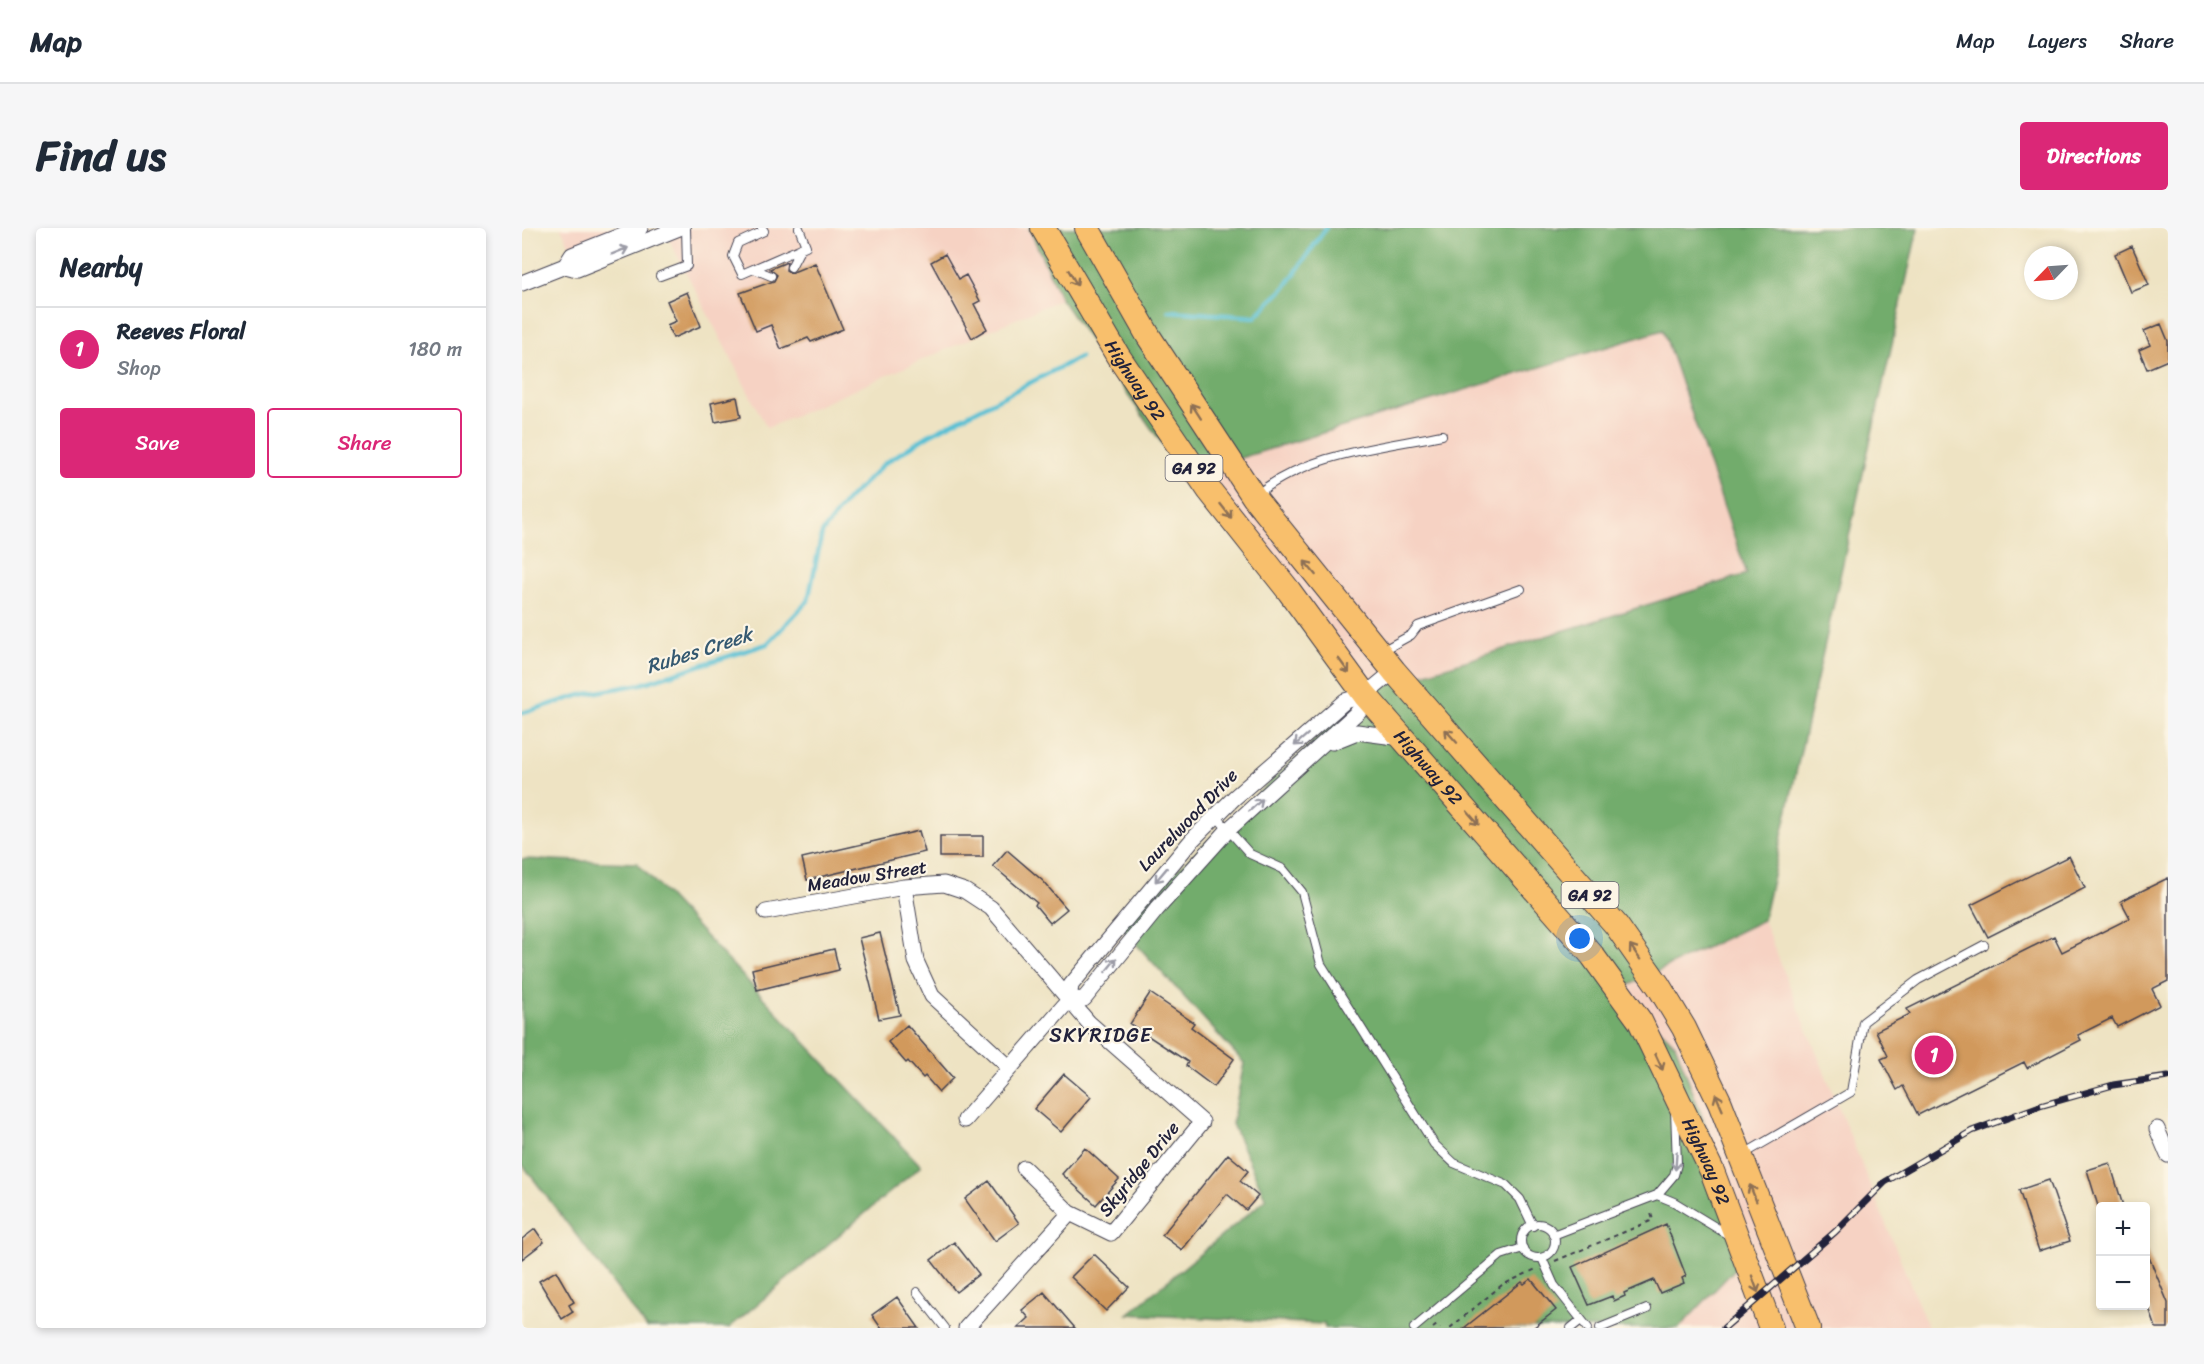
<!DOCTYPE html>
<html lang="en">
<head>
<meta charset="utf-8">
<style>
	:root { --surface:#fff; --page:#f6f6f7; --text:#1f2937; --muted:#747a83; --line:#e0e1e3; --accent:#db2777 }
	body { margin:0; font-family:Sriracha,sans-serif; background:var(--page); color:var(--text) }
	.controls { position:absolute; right:18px; bottom:18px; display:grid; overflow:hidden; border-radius:6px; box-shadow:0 3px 9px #0003 }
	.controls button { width:54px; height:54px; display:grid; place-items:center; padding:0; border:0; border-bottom:2px solid var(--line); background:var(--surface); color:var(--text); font:30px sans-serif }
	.compass { position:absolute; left:1502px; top:18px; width:54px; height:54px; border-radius:50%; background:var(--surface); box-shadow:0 3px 9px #0003; rotate:245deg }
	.you { position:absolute; left:1058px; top:711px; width:21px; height:21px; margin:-15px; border:4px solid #fff; border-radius:50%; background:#1a73e8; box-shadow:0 0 0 9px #1a73e833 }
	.badge { display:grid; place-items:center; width:39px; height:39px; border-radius:50%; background:var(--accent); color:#fff; font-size:20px; font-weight:700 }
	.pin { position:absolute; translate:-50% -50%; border:3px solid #fff; box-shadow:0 2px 6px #0006 }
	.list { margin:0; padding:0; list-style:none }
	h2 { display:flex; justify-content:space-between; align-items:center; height:78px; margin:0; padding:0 24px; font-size:26px }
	h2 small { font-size:20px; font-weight:400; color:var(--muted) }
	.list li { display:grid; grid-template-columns:39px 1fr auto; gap:18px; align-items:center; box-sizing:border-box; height:84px; padding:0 24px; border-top:2px solid var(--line) }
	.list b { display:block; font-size:22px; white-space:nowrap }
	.list p { margin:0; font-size:20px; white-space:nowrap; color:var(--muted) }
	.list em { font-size:20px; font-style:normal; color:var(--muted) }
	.actions { display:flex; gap:12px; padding:18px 24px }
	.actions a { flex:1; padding:14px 0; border:2px solid var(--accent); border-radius:6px; text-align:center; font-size:21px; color:var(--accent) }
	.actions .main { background:var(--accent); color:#fff }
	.map { position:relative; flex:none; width:1646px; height:1100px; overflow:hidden; border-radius:6px }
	header { display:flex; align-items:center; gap:36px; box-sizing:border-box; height:84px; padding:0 30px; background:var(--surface); border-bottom:2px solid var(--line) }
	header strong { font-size:28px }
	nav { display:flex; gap:33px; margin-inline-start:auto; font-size:21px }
	.intro { display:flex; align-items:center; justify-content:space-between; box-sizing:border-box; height:144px; padding:0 36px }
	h1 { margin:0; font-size:42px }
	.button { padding:15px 27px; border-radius:6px; background:var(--accent); color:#fff; font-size:21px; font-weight:700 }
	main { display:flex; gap:36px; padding:0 36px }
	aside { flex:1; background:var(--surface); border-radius:6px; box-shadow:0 3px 9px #0003 }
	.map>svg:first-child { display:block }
	.built { fill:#f6d2c3 }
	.forest { fill:#72ac6c; stroke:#4a6754; stroke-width:1.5 }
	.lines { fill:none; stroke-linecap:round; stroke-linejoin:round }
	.stream { stroke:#57c0d4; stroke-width:4.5 }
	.building { fill:#d1995b }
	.lane-casing { stroke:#413f4f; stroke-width:10 }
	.street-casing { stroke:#413f4f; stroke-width:17 }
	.primary-casing { stroke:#413f4f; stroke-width:26 }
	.path { stroke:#413f4f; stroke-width:2; stroke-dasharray:4.5 4.5; stroke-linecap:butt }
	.lane { stroke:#fff; stroke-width:8 }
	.street { stroke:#fff; stroke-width:15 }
	.primary { stroke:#f8bf6c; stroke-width:24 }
	.rail-casing { stroke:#22223b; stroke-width:7 }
	.rail { stroke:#fcf5e5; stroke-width:4.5; stroke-dasharray:14; stroke-linecap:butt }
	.oneway { stroke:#9c9ca7 }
	.oneway2 { stroke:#8d7054 }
	.labels { text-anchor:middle; stroke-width:4.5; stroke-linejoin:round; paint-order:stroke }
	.shield { fill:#fcf5e5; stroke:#63616e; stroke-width:1.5 }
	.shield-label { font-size:16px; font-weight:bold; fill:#22223b }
	.street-label { font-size:18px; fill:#22223b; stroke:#fcf5e5 }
	.water-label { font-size:20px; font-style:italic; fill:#355971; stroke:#fcf5e5 }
	.neighbourhood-label { font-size:20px; letter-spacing:1.5px; fill:#22223b; stroke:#fcf5e5 }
</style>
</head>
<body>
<header>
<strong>Map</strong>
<nav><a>Map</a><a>Layers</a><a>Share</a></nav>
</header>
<div class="intro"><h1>Find us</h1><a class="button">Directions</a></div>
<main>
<aside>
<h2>Nearby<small></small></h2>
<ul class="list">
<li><span class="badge">1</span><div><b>Reeves Floral</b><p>Shop</p></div><em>180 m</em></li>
</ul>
<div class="actions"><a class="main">Save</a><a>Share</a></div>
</aside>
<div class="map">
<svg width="1646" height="1100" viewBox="0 0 1646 1100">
	<rect width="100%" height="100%" fill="#fcf5e5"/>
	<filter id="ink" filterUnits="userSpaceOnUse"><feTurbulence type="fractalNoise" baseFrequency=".0167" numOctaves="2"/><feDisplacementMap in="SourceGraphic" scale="12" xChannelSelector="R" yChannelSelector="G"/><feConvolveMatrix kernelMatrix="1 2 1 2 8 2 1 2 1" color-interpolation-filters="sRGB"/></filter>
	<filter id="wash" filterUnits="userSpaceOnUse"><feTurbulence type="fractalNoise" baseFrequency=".008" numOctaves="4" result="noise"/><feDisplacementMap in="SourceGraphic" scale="24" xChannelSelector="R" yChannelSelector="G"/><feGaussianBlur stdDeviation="1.35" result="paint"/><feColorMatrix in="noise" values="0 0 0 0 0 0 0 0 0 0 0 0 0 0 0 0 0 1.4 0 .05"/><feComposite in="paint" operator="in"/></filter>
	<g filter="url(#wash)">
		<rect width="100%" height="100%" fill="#eee3c3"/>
		<path class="built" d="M 39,0 L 130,0 L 56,35 Z
			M 141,0 L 507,0 L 539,71 L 245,200 Z
			M 1141,102 L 1225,346 L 843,464 L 662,247 Z
			M 1241,692 L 1406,1100 L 1157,1100 L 1230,1023 L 1153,816 L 1097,762 Z"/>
		<path class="forest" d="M 507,0 L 1396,0 L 1241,692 L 1097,762 L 1153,816 L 1230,1023 L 1157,1100 L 803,1100 L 802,1096 L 606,1086 L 744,971 L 710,896 L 722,835 L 597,697 L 843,464 L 1225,346 L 1141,102 L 662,247 L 539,71 Z
			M 0,631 L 115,635 L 399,938 L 207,1100 L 125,1100 L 0,936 Z"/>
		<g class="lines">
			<path class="stream" d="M 647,83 L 733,89 L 764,58 L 804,0
				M 0,485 L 59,467 L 119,456 L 245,416 L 286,373 L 300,305 L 325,272 L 363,235 L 407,207 L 558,129"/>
		</g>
		<g id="blocks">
			<path class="building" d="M 1610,18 L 1627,57 L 1609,64 L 1593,26 Z
				M 423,26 L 437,51 L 444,47 L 458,73 L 452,76 L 465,101 L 450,110 L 409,34 Z
				M 265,34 L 264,42 L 269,45 L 293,35 L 321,101 L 289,114 L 286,110 L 259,121 L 249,97 L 234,103 L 218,65 L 252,53 L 255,47 L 248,41 Z
				M 165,64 L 179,98 L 151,110 L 145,97 L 154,93 L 145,73 Z
				M 1639,96 L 1646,113 L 1646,132 L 1625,141 L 1617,122 L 1628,117 L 1622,103 Z
				M 215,169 L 219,189 L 193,194 L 189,175 Z
				M 397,603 L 403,624 L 285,652 L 280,630 Z
				M 418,608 L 461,608 L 461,629 L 418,629 Z
				M 485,622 L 521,653 L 545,681 L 528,695 L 513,677 L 515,675 L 471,638 Z
				M 1547,628 L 1563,660 L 1466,709 L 1449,677 Z
				M 1646,650 L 1646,753 L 1630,761 L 1638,777 L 1595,799 L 1590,790 L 1556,807 L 1559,812 L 1505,840 L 1502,834 L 1396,887 L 1381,858 L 1375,862 L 1359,831 L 1366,828 L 1354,803 L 1388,786 L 1385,781 L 1532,708 L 1540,724 L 1608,690 L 1599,673 Z
				M 358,705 L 378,787 L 357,791 L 337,710 Z
				M 312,721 L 317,742 L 235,762 L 230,741 Z
				M 628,765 L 672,795 L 669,799 L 712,831 L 692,859 L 664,838 L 666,834 L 608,796 Z
				M 385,797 L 431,850 L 417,864 L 403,848 L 401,850 L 386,833 L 384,835 L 366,814 Z
				M 542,846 L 569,869 L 539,904 L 512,881 Z
				M 563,920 L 597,951 L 574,977 L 540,946 Z
				M 706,926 L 726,943 L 718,953 L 736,968 L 724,982 L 705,966 L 660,1022 L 640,1007 Z
				M 1588,935 L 1601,978 L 1576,978 L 1565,942 Z
				M 1527,952 L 1548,1013 L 1517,1023 L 1497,962 Z
				M 467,953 L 497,995 L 473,1013 L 443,971 Z
				M 1144,996 L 1164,1048 L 1160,1050 L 1162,1055 L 1138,1065 L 1132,1052 L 1102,1065 L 1103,1068 L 1092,1073 L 1090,1068 L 1067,1077 L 1050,1039 Z
				M 13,1001 L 22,1014 L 0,1031 L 0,1011 Z
				M 432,1014 L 457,1046 L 434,1064 L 409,1032 Z
				M 1624,1022 L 1646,1075 L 1646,1100 L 1634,1100 L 1623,1068 Z
				M 572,1026 L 607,1059 L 584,1083 L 549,1049 Z
				M 34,1043 L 52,1074 L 47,1077 L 51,1084 L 40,1091 L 17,1053 Z
				M 1009,1051 L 1034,1082 L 1011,1100 L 942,1100 L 1000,1054 L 1002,1056 Z
				M 522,1064 L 553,1100 L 496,1100 L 507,1090 L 500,1082 Z
				M 375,1069 L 397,1100 L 359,1100 L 350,1087 Z"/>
		</g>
	</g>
	<g filter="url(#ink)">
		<use href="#blocks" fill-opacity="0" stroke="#413f4f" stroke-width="1.5"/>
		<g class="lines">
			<g class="lane-casing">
				<path id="lane" d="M 240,0 L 242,3 L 216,15 L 211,28 L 220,46 L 284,18 L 277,0
					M 269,39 L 279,20
					M 232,41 L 249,48
					M 138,48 L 165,38 L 164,0
					M 733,268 C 784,225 857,220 920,207
					M 860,423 L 889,407 L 896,398 L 999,361
					M 694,588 L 728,626 L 761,641 L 780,664 L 799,736 L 912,916 L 932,935 L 984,957 L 998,971 L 1011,998
					M 1153,882 L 1155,936 L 1152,947 L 1135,967 L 1152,974 L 1208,1008
					M 1222,926 L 1329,864 L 1341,794 L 1396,752 L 1462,717
					M999 1013a17 17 0 1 1 34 0a17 17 0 1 1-34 0Z
					M 1031,1007 L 1135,967
					M 1020,1030 L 1032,1057 L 1066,1100
					M 395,1064 L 423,1100
					M 892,1100 L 979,1027 L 1001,1020
					M 1049,1100 L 1059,1092
					M 1078,1100 L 1125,1081"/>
			</g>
			<g class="street-casing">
				<path id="street" d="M 43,38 L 50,27 L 118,0
					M 0,55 L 43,38 L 55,41 L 157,0
					M 810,514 L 835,504 L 880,510
					M 382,659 L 394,733 L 410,768 L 488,840
					M 244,684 L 382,659 L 422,656 L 443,663 L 469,680 L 567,795 L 680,894 L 589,1005 L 548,985 L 502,940
					M 547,772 L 562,771 L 635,681 L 706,602 L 837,483 L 843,467
					M 443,892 L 547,772 L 549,757 L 670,612 L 712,570 L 823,473 L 843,467 L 872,443
					M 1635,901 L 1646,927
					M 444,1100 L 548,985"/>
			</g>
			<g class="primary-casing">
				<g id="primary">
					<path id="s1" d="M 521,0 L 596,128 L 687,262 L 767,363 L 843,467 L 1070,727 L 1118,793 L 1190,943 L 1249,1100"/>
					<path d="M 565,0 L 627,109 L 732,269 L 872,443 L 1094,697 L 1136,757 L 1162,800 L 1198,875 L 1286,1100"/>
				</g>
			</g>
			<path class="path" d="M 1033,1033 L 1131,992 L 1128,982
				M 911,1100 L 915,1097 L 918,1100
				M 928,1100 L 980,1057 L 1014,1041"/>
			<use href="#lane" class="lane"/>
			<use href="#street" class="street"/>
			<use href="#primary" class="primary"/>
			<g class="rail-casing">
				<path id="rail" d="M 1202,1100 L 1313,1004 L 1363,954 L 1450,903 L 1518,878 L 1591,857 L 1646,849"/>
			</g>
			<use href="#rail" class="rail"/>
		</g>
		<defs><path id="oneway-shaft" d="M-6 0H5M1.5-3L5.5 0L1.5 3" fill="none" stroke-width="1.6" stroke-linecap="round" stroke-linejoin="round" transform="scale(1.5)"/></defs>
		<g class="oneway">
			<use href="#oneway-shaft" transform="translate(98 23) rotate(-22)"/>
			<use href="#oneway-shaft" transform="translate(779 512) rotate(139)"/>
			<use href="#oneway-shaft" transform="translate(734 577) rotate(-42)"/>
			<use href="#oneway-shaft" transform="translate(639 647) rotate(130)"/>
			<use href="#oneway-shaft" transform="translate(589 737) rotate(-51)"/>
			<use href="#oneway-shaft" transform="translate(1154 933) rotate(94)"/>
		</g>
		<g class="oneway2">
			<use href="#oneway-shaft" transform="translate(551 50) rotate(60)"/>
			<use href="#oneway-shaft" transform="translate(674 183) rotate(-123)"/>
			<use href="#oneway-shaft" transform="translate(704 283) rotate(52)"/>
			<use href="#oneway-shaft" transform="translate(788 340) rotate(-129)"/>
			<use href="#oneway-shaft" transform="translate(822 438) rotate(54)"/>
			<use href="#oneway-shaft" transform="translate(929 508) rotate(-132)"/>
			<use href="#oneway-shaft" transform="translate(951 590) rotate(49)"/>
			<use href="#oneway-shaft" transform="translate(1113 724) rotate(-125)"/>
			<use href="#oneway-shaft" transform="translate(1137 834) rotate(65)"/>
			<use href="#oneway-shaft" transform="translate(1197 874) rotate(-113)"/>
			<use href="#oneway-shaft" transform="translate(1231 965) rotate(-112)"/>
			<use href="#oneway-shaft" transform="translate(1233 1056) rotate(70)"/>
		</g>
	</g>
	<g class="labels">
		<g class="shield">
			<rect x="643.5" y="227" width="57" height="26" rx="4.5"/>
			<rect x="1039.5" y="654" width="57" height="26" rx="4.5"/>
		</g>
		<g class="shield-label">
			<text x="672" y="246">GA 92</text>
			<text x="1068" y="673">GA 92</text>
		</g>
		<g class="street-label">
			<text dy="6" stroke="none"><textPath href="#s1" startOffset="178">Highway 92</textPath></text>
			<text dy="6" stroke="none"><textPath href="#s1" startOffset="664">Highway 92</textPath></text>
			<text transform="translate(666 592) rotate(-46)" y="6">Laurelwood Drive</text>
			<text transform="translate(345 648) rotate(-9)" y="6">Meadow Street</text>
			<text dy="6" stroke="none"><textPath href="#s1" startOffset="1150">Highway 92</textPath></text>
			<text transform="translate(617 941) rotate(-51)" y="6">Skyridge Drive</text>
		</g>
		<g class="water-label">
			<text transform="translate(177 422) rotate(-18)" y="7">Rubes Creek</text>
		</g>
		<g class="neighbourhood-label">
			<text x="579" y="814">SKYRIDGE</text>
		</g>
	</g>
</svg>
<div class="controls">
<button>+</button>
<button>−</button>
</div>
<svg class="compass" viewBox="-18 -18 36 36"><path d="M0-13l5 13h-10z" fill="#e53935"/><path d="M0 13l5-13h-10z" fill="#747a83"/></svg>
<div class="you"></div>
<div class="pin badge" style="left:1412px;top:827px">1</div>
</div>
</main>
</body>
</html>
